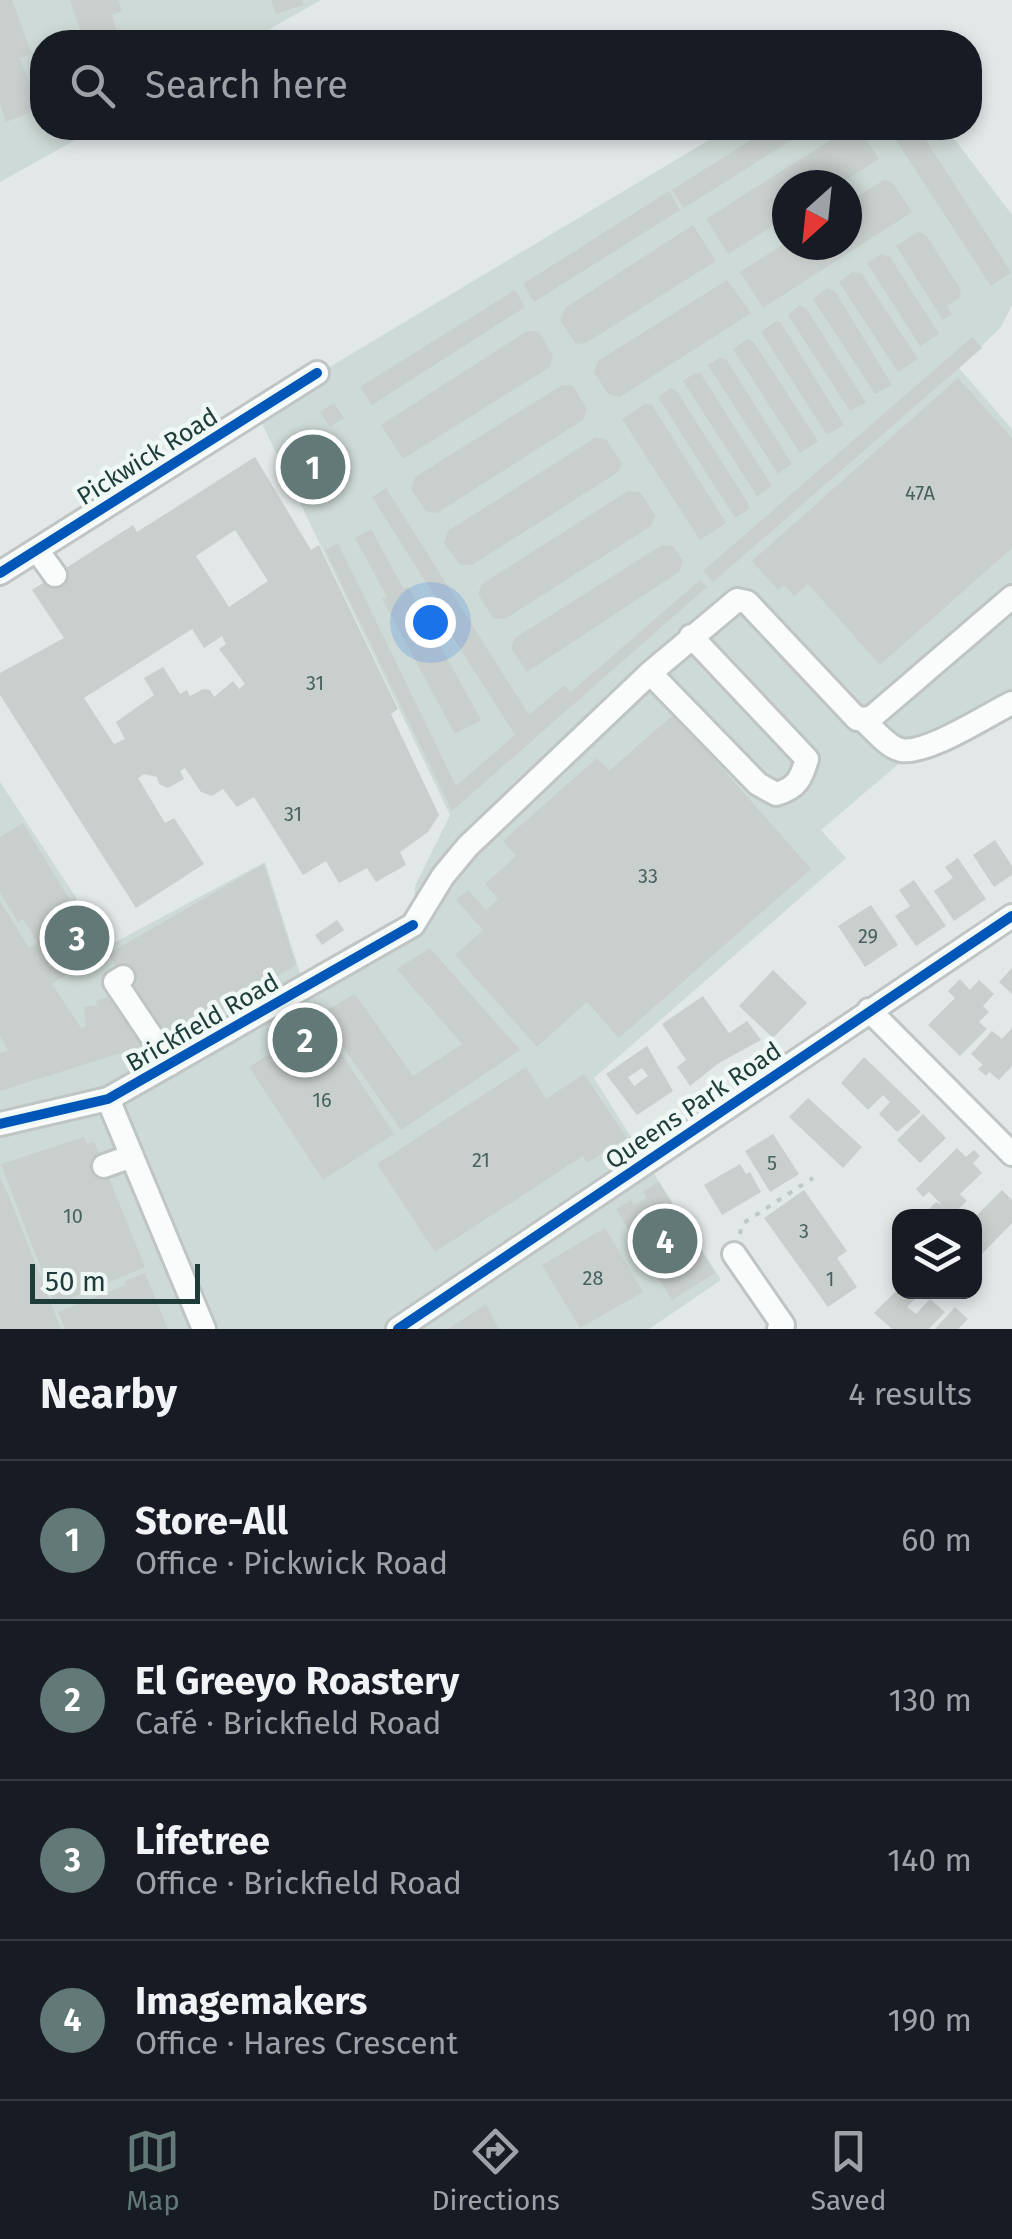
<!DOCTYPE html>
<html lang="en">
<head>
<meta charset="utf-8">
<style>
	:root { --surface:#171b24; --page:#242831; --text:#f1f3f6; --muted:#9ea1a6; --line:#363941; --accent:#627977 }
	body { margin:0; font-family:"Fira Sans",sans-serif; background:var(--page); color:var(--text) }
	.controls { position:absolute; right:30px; bottom:30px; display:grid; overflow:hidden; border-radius:20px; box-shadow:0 5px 15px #0003 }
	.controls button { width:90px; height:90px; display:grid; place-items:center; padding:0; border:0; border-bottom:2px solid var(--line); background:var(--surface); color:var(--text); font:50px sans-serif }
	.compass { position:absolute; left:772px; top:170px; width:90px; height:90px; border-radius:50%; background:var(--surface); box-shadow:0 5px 15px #0003; rotate:207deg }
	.scale { position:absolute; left:30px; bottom:25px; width:170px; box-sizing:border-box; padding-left:10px; border:5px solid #1e3d3a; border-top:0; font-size:28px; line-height:35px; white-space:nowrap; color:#1e3d3a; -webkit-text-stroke:8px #eff8f5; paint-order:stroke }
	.you { position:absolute; left:430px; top:622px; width:35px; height:35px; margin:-25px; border:8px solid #fff; border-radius:50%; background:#1a73e8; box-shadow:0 0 0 15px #1a73e833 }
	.badge { display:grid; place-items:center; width:65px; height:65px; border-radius:50%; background:var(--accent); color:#fff; font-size:32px; font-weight:700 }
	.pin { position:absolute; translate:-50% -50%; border:5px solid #fff; box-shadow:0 2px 10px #0006 }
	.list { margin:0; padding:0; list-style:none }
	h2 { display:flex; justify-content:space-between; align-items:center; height:130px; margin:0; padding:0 40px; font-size:42px }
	h2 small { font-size:32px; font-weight:400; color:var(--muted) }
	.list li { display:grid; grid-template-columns:65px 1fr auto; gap:30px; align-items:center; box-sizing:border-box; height:160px; padding:0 40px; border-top:2px solid var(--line) }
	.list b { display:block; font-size:38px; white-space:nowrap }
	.list p { margin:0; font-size:32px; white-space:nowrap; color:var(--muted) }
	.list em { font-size:32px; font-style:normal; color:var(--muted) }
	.icon { flex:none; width:55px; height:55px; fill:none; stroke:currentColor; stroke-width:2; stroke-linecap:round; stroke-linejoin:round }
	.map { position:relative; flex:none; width:1012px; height:1329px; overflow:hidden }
	.search { position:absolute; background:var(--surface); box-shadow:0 5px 15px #0003; left:30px; right:30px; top:30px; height:110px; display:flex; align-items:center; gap:25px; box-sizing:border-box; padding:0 35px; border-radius:40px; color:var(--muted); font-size:38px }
	.sheet { height:770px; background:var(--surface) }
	nav { display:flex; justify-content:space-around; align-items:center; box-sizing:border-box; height:140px; border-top:2px solid var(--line); background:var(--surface); font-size:28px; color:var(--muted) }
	nav a { display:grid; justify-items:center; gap:5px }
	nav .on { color:var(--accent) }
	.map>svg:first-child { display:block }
	.built { fill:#cedad7; fill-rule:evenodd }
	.building { fill:#c8cfcd; fill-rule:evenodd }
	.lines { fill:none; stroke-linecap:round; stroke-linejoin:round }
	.minor-casing { stroke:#bec5c4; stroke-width:28 }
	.path { stroke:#bec9c7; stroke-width:4; stroke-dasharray:5 8; stroke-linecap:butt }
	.minor { stroke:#fafcfb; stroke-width:22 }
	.cycleway-casing { stroke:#eff8f5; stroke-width:16 }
	.cycleway { stroke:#0057b8; stroke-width:10 }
	.labels { text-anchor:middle; stroke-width:9; stroke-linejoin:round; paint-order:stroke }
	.number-label { font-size:20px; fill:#496260 }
	.street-label { font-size:25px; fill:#1e3d3a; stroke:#eff8f5 }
</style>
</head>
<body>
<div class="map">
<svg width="1012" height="1329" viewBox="0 0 1012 1329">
	<rect width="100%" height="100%" fill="#e1e8e7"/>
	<path class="built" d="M 0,0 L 321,0 L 247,42 L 42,42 L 42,128 L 97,128 L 0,182 Z
		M 729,128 L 946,128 L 1012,215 L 1012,305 L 1001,327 L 959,368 L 1012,429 L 1012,707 L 942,727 L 821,830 L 846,858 L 594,1078 L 721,1280 L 649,1329 L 0,1329 L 0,782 L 108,946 L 265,862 L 304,986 L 413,926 L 415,886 L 450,815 L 256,411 ZM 787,185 L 847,185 L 847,245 L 787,245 Z"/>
	<path class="building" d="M 0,0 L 12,0 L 32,54 L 20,58 L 39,109 L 6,122 L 0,105 Z
		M 70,0 L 118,0 L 122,11 L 112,15 L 120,42 L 84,42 Z
		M 271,0 L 302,0 L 303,5 L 276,14 Z
		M 770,128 L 811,128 L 684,208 L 672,190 Z
		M 850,128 L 859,128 L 879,159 L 838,185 L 787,185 L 787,217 L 728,254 L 706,219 Z
		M 888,128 L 918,128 L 1011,272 L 991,286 Z
		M 884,180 L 892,182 L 912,212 L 763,308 L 740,272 L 787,242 L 787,245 L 847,245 L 847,203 Z
		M 669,191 L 680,210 L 534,302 L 523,284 Z
		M 693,225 L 716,261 L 586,343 L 576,344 L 560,320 L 565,308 Z
		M 918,232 L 926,235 L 961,290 L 959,298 L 947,306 L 952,314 L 943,320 L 896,246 Z
		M 882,254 L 890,257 L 939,334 L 920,346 L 867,263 Z
		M 853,272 L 862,274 L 918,359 L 898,372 L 839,282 Z
		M 727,280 L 751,313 L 620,397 L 608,394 L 594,372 L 598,361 Z
		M 827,288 L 835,291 L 892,385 L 875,394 L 813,299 Z
		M 515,290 L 525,307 L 372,405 L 360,387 Z
		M 800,305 L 806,308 L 866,403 L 850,411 L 788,315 Z
		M 776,321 L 781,323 L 844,425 L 827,435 L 761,332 Z
		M 527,331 L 539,332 L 553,356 L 550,367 L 403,459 L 381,425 Z
		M 972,337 L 982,348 L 713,582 L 703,571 Z
		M 747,339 L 753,341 L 818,441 L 800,453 L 733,349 Z
		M 720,357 L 726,359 L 792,464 L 778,474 L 708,365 Z
		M 695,373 L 701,374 L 772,486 L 757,496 L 683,381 Z
		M 958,378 L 1012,438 L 1012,548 L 880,665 L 808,584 L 794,596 L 784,585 L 778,590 L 752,561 Z
		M 562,385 L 572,385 L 587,409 L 583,420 L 437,513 L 426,511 L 411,489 L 415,477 Z
		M 670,388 L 676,390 L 748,503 L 749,509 L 735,518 L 658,397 Z
		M 334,403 L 344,418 L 330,427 L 320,412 Z
		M 645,404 L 652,405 L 726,523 L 700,540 L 622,419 Z
		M 595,438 L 606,439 L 622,464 L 617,473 L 472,565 L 460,565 L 444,543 L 448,531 Z
		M 316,446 L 334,473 L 311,488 L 293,462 Z
		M 255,457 L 311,550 L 319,545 L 398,709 L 391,714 L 439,815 L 428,832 L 400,852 L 406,865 L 376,882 L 367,868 L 339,883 L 326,861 L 303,875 L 254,797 L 237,807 L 223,789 L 212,796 L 201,792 L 185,768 L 180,771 L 184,779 L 168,788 L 159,784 L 157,777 L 144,774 L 138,778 L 165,823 L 174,818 L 204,864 L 136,908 L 0,695 L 0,673 L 64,638 L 32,590 L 133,525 L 137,532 ZM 235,530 L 268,581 L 229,607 L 196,556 ZM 192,629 L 204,648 L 222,636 L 226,644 L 219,649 L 245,684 L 239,689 L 233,681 L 214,697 L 210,690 L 203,689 L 190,696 L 187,690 L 180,694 L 163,667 L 144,678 L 154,695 L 116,722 L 125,739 L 114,744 L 84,698 Z
		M 386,488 L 529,715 L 564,685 L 571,692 L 700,580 L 707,587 L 452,811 L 325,550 L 338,543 L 456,786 L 515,735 L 447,628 L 453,625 L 372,497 Z
		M 628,491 L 640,492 L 655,515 L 651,526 L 505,619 L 493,618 L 478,594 L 482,584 Z
		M 371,529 L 403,588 L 408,587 L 481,720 L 455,734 L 382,599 L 387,597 L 355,538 Z
		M 662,545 L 673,546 L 683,561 L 679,572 L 527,672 L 511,648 L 515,638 Z
		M 674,714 L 811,869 L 619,1038 L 587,1002 L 537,1047 L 455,955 L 483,930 L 456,900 L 468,890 L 486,910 L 498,899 L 485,884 L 516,856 L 503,841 L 597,758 L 609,771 Z
		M 23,823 L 101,951 L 52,984 L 81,1028 L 86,1026 L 84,1007 L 97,1005 L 96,1001 L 114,995 L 143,1046 L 0,1091 L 0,1053 L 8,1050 L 0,1036 L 0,901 L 29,948 L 38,943 L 23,919 L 18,922 L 0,892 L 0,837 Z
		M 995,840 L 1012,866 L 1012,875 L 994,887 L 973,855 Z
		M 958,858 L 986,899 L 954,921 L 934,891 L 953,878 L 945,867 Z
		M 264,864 L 296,965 L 166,1044 L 108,954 Z
		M 914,880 L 946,926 L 916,946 L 895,916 L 910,906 L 899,890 Z
		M 871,905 L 898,945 L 865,967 L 838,926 Z
		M 337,920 L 344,930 L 322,945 L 315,935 Z
		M 430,948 L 520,1050 L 401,1130 L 320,1014 L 355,994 L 413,1076 L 462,1044 L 397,969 Z
		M 1012,968 L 1012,994 L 999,982 Z
		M 773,970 L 807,1003 L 773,1038 L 739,1006 Z
		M 960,979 L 970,990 L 979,980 L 994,994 L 983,1006 L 989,1012 L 979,1022 L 987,1029 L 960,1056 L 928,1025 L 955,998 L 948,991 Z
		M 703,996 L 729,1033 L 747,1021 L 761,1040 L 719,1063 L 690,1086 L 677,1067 L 686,1060 L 662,1024 Z
		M 320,1021 L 394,1134 L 323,1180 L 249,1067 Z
		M 1012,1028 L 1012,1066 L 999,1080 L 989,1072 L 986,1076 L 978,1069 L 983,1065 L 971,1054 L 992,1031 L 1002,1039 Z
		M 647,1046 L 673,1091 L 637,1115 L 606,1074 ZM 642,1068 L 648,1076 L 634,1086 L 628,1077 Z
		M 864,1057 L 921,1112 L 897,1132 L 879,1114 L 890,1102 L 883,1095 L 868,1110 L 841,1083 Z
		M 526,1067 L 546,1099 L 584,1074 L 627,1138 L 587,1163 L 583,1156 L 435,1252 L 377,1164 Z
		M 808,1098 L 862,1147 L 843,1168 L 789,1117 Z
		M 923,1114 L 946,1138 L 920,1163 L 897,1140 Z
		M 773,1134 L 799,1174 L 770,1192 L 745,1151 Z
		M 84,1137 L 87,1144 L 94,1141 L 145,1267 L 55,1305 L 1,1164 Z
		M 957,1148 L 966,1157 L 974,1150 L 980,1156 L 973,1163 L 982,1173 L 960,1194 L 967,1201 L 951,1216 L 922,1216 L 936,1202 L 942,1205 L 929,1192 L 923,1197 L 916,1189 Z
		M 740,1164 L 746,1174 L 750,1172 L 761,1192 L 722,1215 L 704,1185 Z
		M 0,1178 L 10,1199 L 61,1329 L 0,1329 Z
		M 659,1182 L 715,1273 L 672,1300 L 616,1209 L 631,1200 L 634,1205 L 647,1198 L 643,1191 Z
		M 804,1190 L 847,1251 L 837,1258 L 857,1287 L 828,1307 L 764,1218 Z
		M 1002,1190 L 1012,1200 L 1012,1223 L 982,1254 L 974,1243 L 983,1235 L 979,1231 L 983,1227 L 974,1218 Z
		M 605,1228 L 643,1292 L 580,1328 L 542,1265 Z
		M 145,1273 L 168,1329 L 65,1329 L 58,1312 L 126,1285 L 125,1281 Z
		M 900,1287 L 900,1292 L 922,1292 L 907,1307 L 916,1314 L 930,1299 L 945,1312 L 929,1329 L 892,1329 L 874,1313 Z
		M 486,1304 L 499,1329 L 448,1329 Z
		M 955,1307 L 968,1319 L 958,1329 L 935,1329 Z"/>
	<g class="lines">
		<g class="minor-casing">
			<path id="minor" d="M 37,550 L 55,575
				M 0,573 L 317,373
				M 650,673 L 758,784 L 776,794 C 797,788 801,779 807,759 L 691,636
				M 863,720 C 874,729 887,747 901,750 C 927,755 987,715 1012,703
				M 123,977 L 115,982 L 170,1064
				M 869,1010 L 1012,1154
				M 108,1099 L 204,1329
				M 0,1124 L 108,1099 L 413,925 L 443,876 L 468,846 L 650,673 L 737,600 L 747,602 L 857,719 L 871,718 L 1012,597
				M 104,1166 L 132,1156
				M 734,1254 L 783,1325 L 779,1329
				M 398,1329 L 1012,916"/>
		</g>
		<path class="path" d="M 740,1234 L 742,1224 L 813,1178"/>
		<use href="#minor" class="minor"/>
		<g class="cycleway-casing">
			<path id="cycleway" d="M 0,573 L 317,373
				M 0,1124 L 108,1099 L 413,925
				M 398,1329 L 1012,916"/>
		</g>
		<use href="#cycleway" class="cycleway"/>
	</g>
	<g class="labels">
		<g class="number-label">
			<text x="920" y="500">47A</text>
			<text x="315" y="690">31</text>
			<text x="293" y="821">31</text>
			<text x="648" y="883">33</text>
			<text x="868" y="943">29</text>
			<text x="322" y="1107">16</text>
			<text x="481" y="1167">21</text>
			<text x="772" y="1170">5</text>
			<text x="73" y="1223">10</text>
			<text x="804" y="1238">3</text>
			<text x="593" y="1285">28</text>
			<text x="830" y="1286">1</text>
		</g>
		<g class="street-label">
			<text transform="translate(147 456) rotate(-32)" y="9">Pickwick Road</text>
			<text transform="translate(202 1022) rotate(-30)" y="9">Brickfield Road</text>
			<text transform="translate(693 1105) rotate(-34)" y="9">Queens Park Road</text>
		</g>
	</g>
</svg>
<div class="controls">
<button><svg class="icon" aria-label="layers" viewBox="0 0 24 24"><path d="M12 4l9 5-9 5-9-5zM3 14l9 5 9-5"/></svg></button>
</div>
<svg class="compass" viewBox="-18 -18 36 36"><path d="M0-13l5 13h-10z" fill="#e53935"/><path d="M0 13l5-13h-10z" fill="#9ea1a6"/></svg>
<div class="scale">50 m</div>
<div class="you"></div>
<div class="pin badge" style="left:313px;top:467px">1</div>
<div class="pin badge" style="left:305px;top:1040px">2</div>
<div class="pin badge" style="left:77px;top:938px">3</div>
<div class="pin badge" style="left:665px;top:1241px">4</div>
<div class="search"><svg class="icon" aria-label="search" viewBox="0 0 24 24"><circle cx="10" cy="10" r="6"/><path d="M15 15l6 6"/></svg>Search here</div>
</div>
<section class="sheet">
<h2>Nearby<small>4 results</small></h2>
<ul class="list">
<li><span class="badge">1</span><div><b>Store-All</b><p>Office · Pickwick Road</p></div><em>60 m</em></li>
<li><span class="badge">2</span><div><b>El Greeyo Roastery</b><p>Café · Brickfield Road</p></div><em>130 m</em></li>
<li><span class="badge">3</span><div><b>Lifetree</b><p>Office · Brickfield Road</p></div><em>140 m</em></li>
<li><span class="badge">4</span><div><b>Imagemakers</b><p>Office · Hares Crescent</p></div><em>190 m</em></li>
</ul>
</section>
<nav>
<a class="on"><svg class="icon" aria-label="map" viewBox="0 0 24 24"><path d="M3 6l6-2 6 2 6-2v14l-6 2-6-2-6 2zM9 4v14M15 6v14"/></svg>Map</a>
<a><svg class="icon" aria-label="directions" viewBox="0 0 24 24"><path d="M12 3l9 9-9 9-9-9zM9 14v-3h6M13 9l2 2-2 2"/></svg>Directions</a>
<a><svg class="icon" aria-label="saved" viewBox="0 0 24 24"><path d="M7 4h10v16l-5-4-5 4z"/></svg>Saved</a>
</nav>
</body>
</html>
